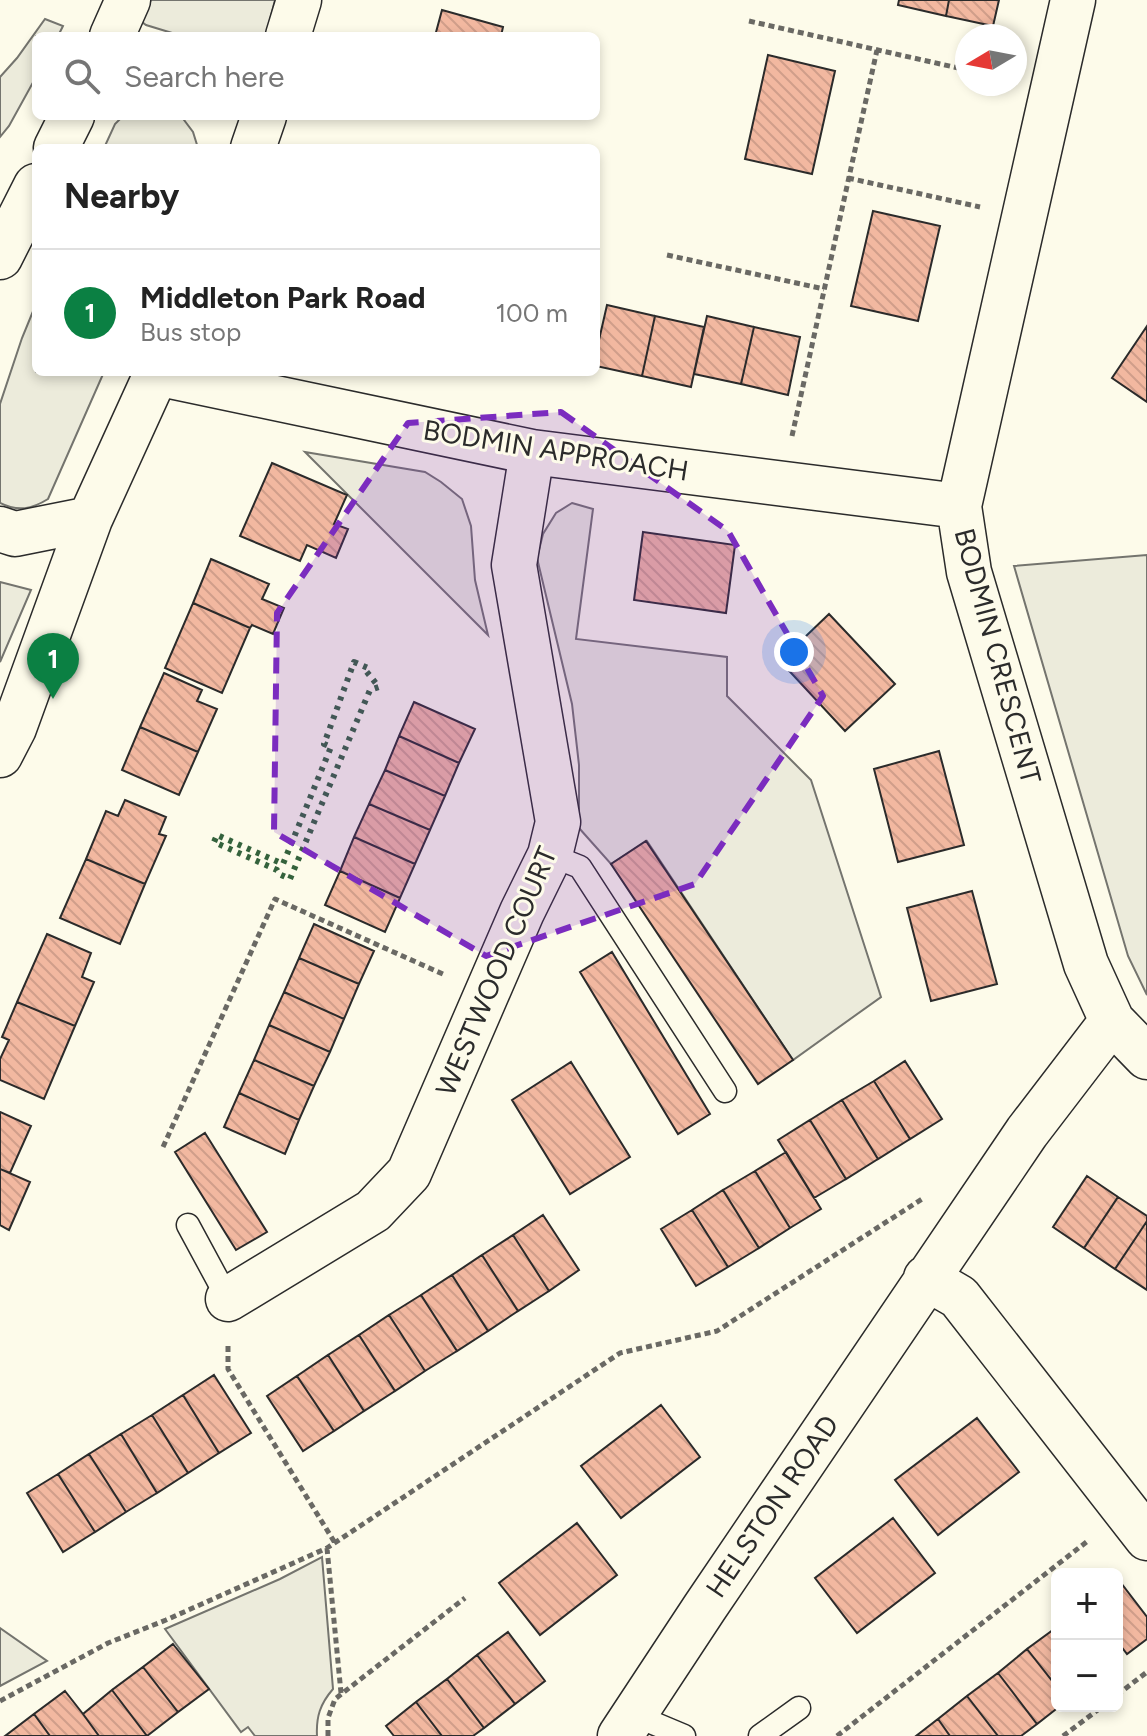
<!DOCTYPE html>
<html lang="en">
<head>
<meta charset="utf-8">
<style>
	:root { --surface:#fff; --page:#f6f6f6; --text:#222; --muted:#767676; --line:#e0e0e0; --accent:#0b8043 }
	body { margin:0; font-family:Figtree,sans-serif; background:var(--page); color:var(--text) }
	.controls { position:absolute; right:24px; bottom:24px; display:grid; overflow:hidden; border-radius:12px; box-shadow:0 4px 12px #0003 }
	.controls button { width:72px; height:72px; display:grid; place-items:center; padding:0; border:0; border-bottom:2px solid var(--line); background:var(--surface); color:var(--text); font:40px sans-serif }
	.compass { position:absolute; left:955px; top:24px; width:72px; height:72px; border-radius:50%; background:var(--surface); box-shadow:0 4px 12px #0003; rotate:260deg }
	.you { position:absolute; left:794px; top:652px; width:28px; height:28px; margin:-20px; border:6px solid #fff; border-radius:50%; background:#1a73e8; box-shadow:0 0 0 12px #1a73e833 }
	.badge { display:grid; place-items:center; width:52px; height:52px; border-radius:50%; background:var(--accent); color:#fff; font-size:26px; font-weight:700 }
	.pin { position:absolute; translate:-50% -66px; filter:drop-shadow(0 2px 4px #0008) }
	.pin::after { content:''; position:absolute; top:42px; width:28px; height:24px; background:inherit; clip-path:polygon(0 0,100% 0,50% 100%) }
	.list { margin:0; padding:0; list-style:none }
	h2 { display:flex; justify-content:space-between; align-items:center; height:104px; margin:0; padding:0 32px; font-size:34px }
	h2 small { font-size:26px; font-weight:400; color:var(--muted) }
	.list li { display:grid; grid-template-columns:52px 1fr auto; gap:24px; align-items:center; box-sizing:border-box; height:128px; padding:0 32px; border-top:2px solid var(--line) }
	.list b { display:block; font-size:30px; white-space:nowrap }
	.list p { margin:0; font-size:26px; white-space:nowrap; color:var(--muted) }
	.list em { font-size:26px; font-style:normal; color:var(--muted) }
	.icon { flex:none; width:44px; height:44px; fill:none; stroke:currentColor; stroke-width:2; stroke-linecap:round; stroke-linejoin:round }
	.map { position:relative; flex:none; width:1147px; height:1736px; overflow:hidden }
	.search { position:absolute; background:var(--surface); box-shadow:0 4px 12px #0003; left:32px; top:32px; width:568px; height:88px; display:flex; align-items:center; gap:20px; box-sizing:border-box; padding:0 28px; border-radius:12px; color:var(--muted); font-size:30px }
	.panel { position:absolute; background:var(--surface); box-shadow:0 4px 12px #0003; left:32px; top:144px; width:568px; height:232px; border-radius:12px }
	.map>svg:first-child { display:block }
	.grass { fill:#ecebdb; stroke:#74746e; stroke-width:2 }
	.building { fill:url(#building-back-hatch); stroke:#2b2b2b; stroke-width:2 }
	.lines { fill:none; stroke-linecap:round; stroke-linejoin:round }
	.service-casing { stroke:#2b2b2b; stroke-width:25 }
	.minor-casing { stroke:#2b2b2b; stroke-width:47 }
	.tertiary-casing { stroke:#2b2b2b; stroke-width:47 }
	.path { stroke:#6a6964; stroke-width:5; stroke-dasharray:6 4; stroke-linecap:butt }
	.service { stroke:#fdfbea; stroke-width:22 }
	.minor { stroke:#fdfbea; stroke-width:44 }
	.tertiary { stroke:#fdfbea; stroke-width:44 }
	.hedge { stroke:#34623c; stroke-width:6; stroke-dasharray:4 6; stroke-linecap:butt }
	.marked { fill:#7b2cbf; fill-opacity:0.2; stroke:#7b2cbf; stroke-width:6; stroke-dasharray:16 10; stroke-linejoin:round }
	.labels { text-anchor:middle; stroke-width:6; stroke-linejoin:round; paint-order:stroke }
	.street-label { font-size:28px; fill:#2b2b2b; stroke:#fdfbea }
</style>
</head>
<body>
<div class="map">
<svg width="1147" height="1736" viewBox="0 0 1147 1736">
	<defs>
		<pattern id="building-back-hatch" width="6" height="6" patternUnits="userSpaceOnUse" patternTransform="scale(2)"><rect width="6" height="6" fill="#f2b8a0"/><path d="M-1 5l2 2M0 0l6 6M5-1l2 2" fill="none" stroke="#d09e8a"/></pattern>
	</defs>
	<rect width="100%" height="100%" fill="#fdfbea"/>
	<path class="grass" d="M 151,0 L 275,0 L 266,36 L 182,36 L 146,25 L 142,22 L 143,15 Z
		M 45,19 L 63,26 L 58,36 L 36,36 L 36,77 L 9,126 L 0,137 L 0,77 L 17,58 Z
		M 123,116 L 181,116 L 193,132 L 198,148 L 104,148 L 115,124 Z
		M 36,304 L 36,372 L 104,372 L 48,499 C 32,509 18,512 0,503 L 0,404 L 22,338 Z
		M 305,452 L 425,472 L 441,482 L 462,499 L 471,526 L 475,580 L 488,635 Z
		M 572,503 L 593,509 L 576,639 L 727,657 L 727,696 L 811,780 L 881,997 L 793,1060 L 647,841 L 611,864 L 579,828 L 579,765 L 572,704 L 537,558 L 543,534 L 556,513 Z
		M 1147,555 L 1147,995 L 1128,956 L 1014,566 Z
		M 0,582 L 31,590 L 0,662 Z
		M 322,1557 L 333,1689 C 320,1704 316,1717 317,1736 L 255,1736 L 248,1727 L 241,1732 L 165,1629 L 280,1579 Z
		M 0,1628 L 47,1661 L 0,1686 Z"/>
	<path class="building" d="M 899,0 L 949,0 L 946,16 L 898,5 Z
		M 949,0 L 999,0 L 993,26 L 946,16 Z
		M 442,10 L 503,27 L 501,36 L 435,36 Z
		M 768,55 L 835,71 L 812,174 L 745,159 Z
		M 873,211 L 940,226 L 918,321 L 851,306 Z
		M 607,305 L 655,316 L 642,376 L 596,366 L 596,353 Z
		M 655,316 L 704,327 L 691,387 L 642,376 Z
		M 707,316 L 754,327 L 741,384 L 694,374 Z
		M 1147,326 L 1147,402 L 1112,378 Z
		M 754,327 L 800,337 L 788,395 L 741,384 Z
		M 272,463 L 347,495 L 334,524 L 348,529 L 336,558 L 307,545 L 300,561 L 240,536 Z
		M 643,532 L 735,545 L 726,613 L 634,600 Z
		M 211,559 L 269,584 L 262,599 L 284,608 L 273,634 L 252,625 L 250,628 L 193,603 Z
		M 193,603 L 250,628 L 222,693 L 165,668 Z
		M 829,614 L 895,684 L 845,731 L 780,661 Z
		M 164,673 L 202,690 L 197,701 L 217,709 L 198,752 L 140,727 Z
		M 414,702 L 475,729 L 459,763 L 399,736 Z
		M 140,727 L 198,752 L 179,795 L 122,770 Z
		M 399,736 L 459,763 L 445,796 L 385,770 Z
		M 939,751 L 964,845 L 898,862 L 874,769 Z
		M 385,770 L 445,796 L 430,830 L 369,804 Z
		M 125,800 L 166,817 L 159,834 L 166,836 L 145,884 L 86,859 L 106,811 L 118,816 Z
		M 369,804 L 430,830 L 415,864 L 354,837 Z
		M 354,837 L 415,864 L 400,898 L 340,871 Z
		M 646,841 L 793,1060 L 758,1084 L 611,864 Z
		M 86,859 L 145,884 L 120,944 L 60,918 Z
		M 340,871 L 400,898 L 385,932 L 325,905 Z
		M 972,891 L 997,984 L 931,1001 L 907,908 Z
		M 314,924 L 374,951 L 359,984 L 299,958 Z
		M 47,934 L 91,953 L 82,977 L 94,982 L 75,1026 L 17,1002 Z
		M 612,952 L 710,1114 L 678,1134 L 580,972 Z
		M 299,958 L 359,984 L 344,1019 L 284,992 Z
		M 284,992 L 344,1019 L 330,1052 L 269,1025 Z
		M 17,1002 L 75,1026 L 44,1099 L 0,1080 L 0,1059 L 9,1040 L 2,1037 Z
		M 269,1025 L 330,1052 L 314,1086 L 254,1060 Z
		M 254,1060 L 314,1086 L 299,1120 L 239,1093 Z
		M 905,1061 L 942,1119 L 910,1139 L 874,1081 Z
		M 571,1062 L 630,1157 L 570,1194 L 512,1100 Z
		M 874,1081 L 910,1139 L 878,1159 L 842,1100 Z
		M 239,1093 L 299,1120 L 285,1154 L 224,1127 Z
		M 842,1100 L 878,1159 L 846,1179 L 810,1120 Z
		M 0,1112 L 31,1126 L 10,1173 L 0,1169 Z
		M 810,1120 L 846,1179 L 814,1198 L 778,1140 Z
		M 205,1133 L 267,1232 L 236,1250 L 175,1152 Z
		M 786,1152 L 821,1209 L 790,1228 L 755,1171 Z
		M 0,1169 L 30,1182 L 9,1230 L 0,1225 Z
		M 755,1171 L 790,1228 L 759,1248 L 723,1190 Z
		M 1087,1176 L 1118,1197 L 1084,1248 L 1053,1227 Z
		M 723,1190 L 759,1248 L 728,1267 L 692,1210 Z
		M 1118,1197 L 1147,1216 L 1147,1221 L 1115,1269 L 1084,1248 Z
		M 692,1210 L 728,1267 L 696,1286 L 661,1229 Z
		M 543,1215 L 579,1270 L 549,1291 L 513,1235 Z
		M 1147,1221 L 1147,1290 L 1115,1269 Z
		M 513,1235 L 549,1291 L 518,1311 L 482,1255 Z
		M 482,1255 L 518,1311 L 488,1331 L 452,1275 Z
		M 452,1275 L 488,1331 L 457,1351 L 421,1295 Z
		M 421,1295 L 457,1351 L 425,1371 L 389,1315 Z
		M 389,1315 L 425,1371 L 395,1391 L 359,1335 Z
		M 359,1335 L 395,1391 L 364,1411 L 328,1355 Z
		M 328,1355 L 364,1411 L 334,1431 L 297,1376 Z
		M 214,1375 L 251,1433 L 219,1453 L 183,1395 Z
		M 297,1376 L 334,1431 L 303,1451 L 267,1396 Z
		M 183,1395 L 219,1453 L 188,1473 L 152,1415 Z
		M 661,1405 L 700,1457 L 621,1518 L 581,1466 Z
		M 152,1415 L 188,1473 L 157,1493 L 121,1434 Z
		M 977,1418 L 1019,1472 L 938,1535 L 895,1480 Z
		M 121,1434 L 157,1493 L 126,1512 L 89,1454 Z
		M 89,1454 L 126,1512 L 95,1532 L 58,1474 Z
		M 58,1474 L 95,1532 L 63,1552 L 27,1493 Z
		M 893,1518 L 935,1573 L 857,1633 L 815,1578 Z
		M 577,1523 L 617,1575 L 540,1635 L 499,1583 Z
		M 1118,1579 L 1147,1617 L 1147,1639 L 1127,1654 L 1117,1641 Z
		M 1057,1627 L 1057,1687 L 1027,1649 Z
		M 508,1632 L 545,1681 L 515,1704 L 477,1655 Z
		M 173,1644 L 209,1689 L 178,1712 L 143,1667 Z
		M 1027,1649 L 1057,1687 L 1057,1706 L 1060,1706 L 1037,1724 L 998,1673 Z
		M 477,1655 L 515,1704 L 484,1728 L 447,1679 Z
		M 143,1667 L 178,1712 L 147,1736 L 112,1690 Z
		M 998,1673 L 1037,1724 L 1021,1736 L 998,1736 L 967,1696 Z
		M 447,1679 L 484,1728 L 473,1736 L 442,1736 L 416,1702 Z
		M 112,1690 L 147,1736 L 99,1736 L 83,1714 Z
		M 65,1691 L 83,1714 L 99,1736 L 50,1736 L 34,1714 Z
		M 967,1696 L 998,1736 L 950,1736 L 938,1719 Z
		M 416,1702 L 442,1736 L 394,1736 L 386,1726 Z
		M 34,1714 L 50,1736 L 5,1736 Z
		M 938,1719 L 950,1736 L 916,1736 Z"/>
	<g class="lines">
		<g class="service-casing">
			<path id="service" d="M 550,855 L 580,867 L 725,1091
				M 188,1225 L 228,1299
				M 634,1715 L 684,1736
				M 760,1736 L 799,1708"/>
		</g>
		<g class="minor-casing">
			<path id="minor" d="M 1073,0 L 959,506 L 969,572 L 1086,964 L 1112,1021 L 1147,1057
				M 156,373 L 532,452 L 959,506
				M 926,1278 L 959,1297 L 1147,1538
				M 228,1299 L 373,1211 L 409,1173 L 522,912 L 550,855 L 558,822 L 514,565 L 532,452
				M 620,1736 L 705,1607 L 1027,1132 L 1112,1021"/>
		</g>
		<g class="tertiary-casing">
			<path id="tertiary" d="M 112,36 L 128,0
				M 288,36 L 299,0
				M 56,148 L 72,116
				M 253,148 L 264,116
				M 0,257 L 36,186
				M 0,529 L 15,534 L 90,519
				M 0,755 L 14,728 L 90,519 L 157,372"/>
		</g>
		<path class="path" d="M 749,21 L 967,70
			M 848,178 L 980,207
			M 667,255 L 824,289
			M 792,436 L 877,50
			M 163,1147 L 275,899 L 445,975
			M 228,1346 L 228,1369 L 335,1543
			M 327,1548 L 341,1693
			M 1117,1695 L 1147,1672
			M 0,1701 L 108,1643 L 166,1620 L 327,1548 L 620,1353 L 717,1331 L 922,1199
			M 328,1736 L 328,1718 L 335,1699 L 465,1598
			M 837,1736 L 1089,1540
			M 1063,1736 L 1103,1706"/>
		<use href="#service" class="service"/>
		<use href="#minor" class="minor"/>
		<use href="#tertiary" class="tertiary"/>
		<path class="hedge" d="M 354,662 L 368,668 L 366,671 L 379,687 L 370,690 L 290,879 L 279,874 L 277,870 L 214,842 L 217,835 L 283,864 L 331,747 L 324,744 Z"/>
	</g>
	<path class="marked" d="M 561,412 L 728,531 L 823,696 L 695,884 L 486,956 L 274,832 L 277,613 L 408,423 Z"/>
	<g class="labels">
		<g class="street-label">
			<text transform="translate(556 450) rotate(9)" y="10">BODMIN APPROACH</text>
			<text transform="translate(998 656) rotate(75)" y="10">BODMIN CRESCENT</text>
			<text transform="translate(496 971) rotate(-67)" y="10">WESTWOOD COURT</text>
			<text transform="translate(772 1506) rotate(-56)" y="10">HELSTON ROAD</text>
		</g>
	</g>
</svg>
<div class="controls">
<button>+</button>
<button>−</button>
</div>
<svg class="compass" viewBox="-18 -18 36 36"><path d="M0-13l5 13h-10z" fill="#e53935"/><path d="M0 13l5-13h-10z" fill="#767676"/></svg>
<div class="you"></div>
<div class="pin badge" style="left:53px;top:699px">1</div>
<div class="search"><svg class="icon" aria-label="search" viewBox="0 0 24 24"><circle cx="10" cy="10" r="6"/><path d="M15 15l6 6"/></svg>Search here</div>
<section class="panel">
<h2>Nearby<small></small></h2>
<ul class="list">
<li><span class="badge">1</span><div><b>Middleton Park Road</b><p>Bus stop</p></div><em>100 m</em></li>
</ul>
</section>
</div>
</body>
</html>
